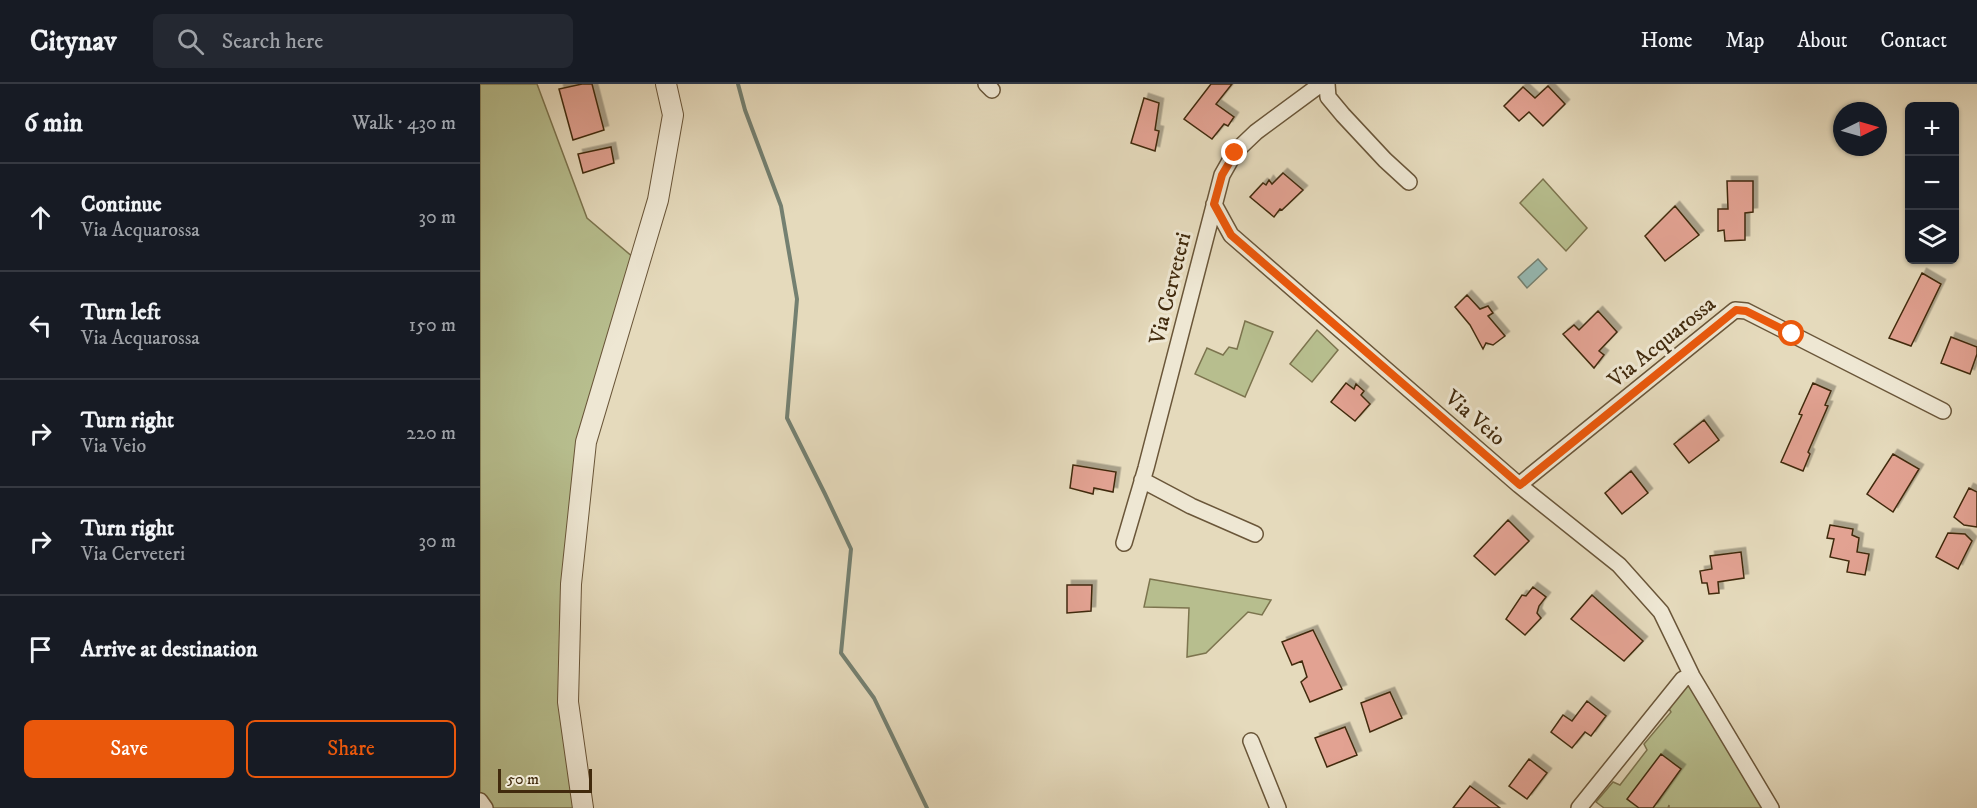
<!DOCTYPE html>
<html lang="en">
<head>
<meta charset="utf-8">
<style>
	:root { --surface:#171b24; --page:#242831; --text:#f1f3f6; --muted:#9ea1a6; --line:#363941; --accent:#ea580c }
	body { margin:0; font-family:"IM FELL DW Pica",serif; background:var(--page); color:var(--text) }
	.controls { position:absolute; right:18px; top:18px; display:grid; overflow:hidden; border-radius:9px; box-shadow:0 2px 4px #0004 }
	.controls button { width:54px; height:54px; display:grid; place-items:center; padding:0; border:0; border-bottom:2px solid var(--line); background:var(--surface); color:var(--text); font:30px sans-serif }
	.compass { position:absolute; left:1353px; top:18px; width:54px; height:54px; border-radius:50%; background:var(--surface); box-shadow:0 2px 4px #0004; rotate:85deg }
	.scale { position:absolute; left:18px; bottom:15px; width:94px; box-sizing:border-box; padding-left:6px; border:3px solid #412a0d; border-top:0; font-size:16px; line-height:21px; white-space:nowrap; color:#412a0d; -webkit-text-stroke:4px #eee7d3; paint-order:stroke }
	.stop { position:absolute; width:18px; height:18px; margin:-14px; border:4px solid #ea580c; border-radius:50%; background:#fff }
	.stop.end { background:#ea580c; border-color:#fff; box-shadow:0 2px 6px #0008 }
	.list { margin:0; padding:0; list-style:none }
	h2 { display:flex; justify-content:space-between; align-items:center; height:78px; margin:0; padding:0 24px; font-size:26px }
	h2 small { font-size:20px; font-weight:400; color:var(--muted) }
	.list li { display:grid; grid-template-columns:39px 1fr auto; gap:18px; align-items:center; box-sizing:border-box; height:108px; padding:0 24px; border-top:2px solid var(--line) }
	.list b { display:block; font-size:22px; white-space:nowrap }
	.list p { margin:0; font-size:20px; white-space:nowrap; color:var(--muted) }
	.list em { font-size:20px; font-style:normal; color:var(--muted) }
	.actions { display:flex; gap:12px; padding:18px 24px }
	.actions a { flex:1; padding:14px 0; border:2px solid var(--accent); border-radius:9px; text-align:center; font-size:21px; color:var(--accent) }
	.actions .main { background:var(--accent); color:#fff }
	.icon { flex:none; width:33px; height:33px; fill:none; stroke:currentColor; stroke-width:2; stroke-linecap:round; stroke-linejoin:round }
	.map { position:relative; flex:none; width:1497px; height:724px; overflow:hidden }
	header { display:flex; align-items:center; gap:36px; box-sizing:border-box; height:84px; padding:0 30px; background:var(--surface); border-bottom:2px solid var(--line) }
	header strong { font-size:28px }
	nav { display:flex; gap:33px; margin-inline-start:auto; font-size:21px }
	.search { width:420px; height:54px; background:var(--page); display:flex; align-items:center; gap:15px; box-sizing:border-box; padding:0 21px; border-radius:9px; color:var(--muted); font-size:22px }
	main { display:flex }
	aside { flex:1; background:var(--surface) }
	.map>svg:first-child { display:block }
	.green { fill:#b7be8e; stroke:#7c744e; stroke-width:1.5 }
	.water { fill:#96bab4; stroke:#748071; stroke-width:1.5 }
	.lines { fill:none; stroke-linecap:round; stroke-linejoin:round }
	.stream { stroke:#748071; stroke-width:4 }
	.building { fill:#e2a292; stroke:#412a0d; stroke-width:1.5; filter:url(#shadow) }
	.minor-casing { stroke:#6a5639; stroke-width:18 }
	.tertiary-casing { stroke:#6a5639; stroke-width:22 }
	.minor { stroke:#eee7d3; stroke-width:15 }
	.tertiary { stroke:#eee7d3; stroke-width:20 }
	.route { stroke:#ea580c; stroke-width:8 }
	.labels { text-anchor:middle; stroke-width:6; stroke-linejoin:round; paint-order:stroke }
	.street-label { font-size:22px; fill:#412a0d; stroke:#eee7d3 }
</style>
</head>
<body>
<header>
<strong>Citynav</strong>
<div class="search"><svg class="icon" aria-label="search" viewBox="0 0 24 24"><circle cx="10" cy="10" r="6"/><path d="M15 15l6 6"/></svg>Search here</div>
<nav><a>Home</a><a>Map</a><a>About</a><a>Contact</a></nav>
</header>
<main>
<aside>
<h2>6 min<small>Walk · 430 m</small></h2>
<ul class="list">
<li><svg class="icon" aria-label="ahead" viewBox="0 0 24 24"><path d="M12 20V5M6 11l6-6 6 6"/></svg><div><b>Continue</b><p>Via Acquarossa</p></div><em>30 m</em></li>
<li><svg class="icon" aria-label="left" viewBox="0 0 24 24"><path d="M17 20v-9H6M10 6l-5 5 5 5"/></svg><div><b>Turn left</b><p>Via Acquarossa</p></div><em>150 m</em></li>
<li><svg class="icon" aria-label="right" viewBox="0 0 24 24"><path d="M7 20v-9h11M14 6l5 5-5 5"/></svg><div><b>Turn right</b><p>Via Veio</p></div><em>220 m</em></li>
<li><svg class="icon" aria-label="right" viewBox="0 0 24 24"><path d="M7 20v-9h11M14 6l5 5-5 5"/></svg><div><b>Turn right</b><p>Via Cerveteri</p></div><em>30 m</em></li>
<li><svg class="icon" aria-label="arrive" viewBox="0 0 24 24"><path d="M6 21V4h12l-3 4 3 4H6"/></svg><div><b>Arrive at destination</b></div></li>
</ul>
<div class="actions"><a class="main">Save</a><a>Share</a></div>
</aside>
<div class="map">
<svg width="1497" height="724" viewBox="0 0 1497 724">
	<defs>
		<filter id="shadow"><feDropShadow dx="4.5" dy="-4.5" stdDeviation="0" flood-color="#0004"/></filter>
	</defs>
	<rect width="100%" height="100%" fill="#e5dabc"/>
	<filter id="stains"><feTurbulence type="fractalNoise" baseFrequency=".00333" numOctaves="4"/><feColorMatrix values="0 0 0 0 .2 0 0 0 0 .09 0 0 0 0 .02 0 0 0 .5 -.17"/></filter>
	<radialGradient id="worn" r=".72"><stop offset=".6" stop-color="#630" stop-opacity="0"/><stop offset="1" stop-color="#630" stop-opacity=".3"/></radialGradient>
	<path class="green" d="M 0,0 L 57,0 L 107,134 L 154,174 L 106,358 L 91,500 L 103,724 L 5,724 L 0,717 Z
		M 1063,95 L 1107,144 L 1086,167 L 1040,119 Z
		M 765,237 L 793,248 L 765,313 L 715,290 L 727,264 L 743,271 L 749,263 L 757,265 Z
		M 837,246 L 858,266 L 832,298 L 810,280 Z
		M 670,495 L 791,516 L 782,531 L 768,528 L 726,569 L 707,573 L 709,524 L 664,523 Z
		M 1211,596 L 1286,724 L 1189,724 L 1189,721 L 1188,724 L 1124,724 L 1116,718 L 1133,698 L 1140,701 L 1167,666 L 1164,660 L 1191,628 L 1188,623 Z"/>
	<path class="water" d="M 1058,175 L 1067,185 L 1047,204 L 1038,193 Z"/>
	<g class="lines">
		<path class="stream" d="M 258,0 L 265,26 L 301,122 L 317,215 L 307,334 L 345,410 L 371,465 L 361,569 L 394,614 L 447,724"/>
	</g>
	<path class="building" d="M 102,0 L 112,0 L 124,46 L 93,56 L 79,5 Z
		M 731,0 L 752,0 L 736,20 L 754,33 L 748,42 L 744,40 L 732,55 L 704,35 Z
		M 1068,2 L 1085,20 L 1063,42 L 1049,28 L 1039,37 L 1024,22 L 1043,3 L 1055,14 Z
		M 664,14 L 679,19 L 675,46 L 679,47 L 675,67 L 651,59 Z
		M 131,63 L 134,79 L 103,89 L 98,70 Z
		M 803,89 L 823,106 L 802,126 L 800,125 L 794,133 L 770,113 L 783,99 L 786,101 L 789,96 L 792,100 Z
		M 1247,97 L 1273,97 L 1273,128 L 1265,129 L 1265,156 L 1245,157 L 1244,146 L 1238,147 L 1238,125 L 1248,125 Z
		M 1195,122 L 1219,151 L 1185,177 L 1165,152 Z
		M 1442,189 L 1461,200 L 1431,262 L 1409,254 Z
		M 987,211 L 1000,225 L 1008,222 L 1013,229 L 1008,232 L 1025,252 L 1013,261 L 1006,259 L 1003,265 L 990,241 L 975,223 Z
		M 1118,227 L 1137,248 L 1119,267 L 1124,271 L 1114,284 L 1083,250 L 1094,241 L 1099,246 Z
		M 1471,253 L 1497,263 L 1497,270 L 1490,290 L 1461,279 Z
		M 866,299 L 874,305 L 876,300 L 884,307 L 881,311 L 890,320 L 875,337 L 851,318 Z
		M 1333,299 L 1351,307 L 1345,321 L 1348,322 L 1328,368 L 1330,370 L 1323,387 L 1301,378 L 1322,331 L 1319,330 Z
		M 1224,336 L 1239,356 L 1209,379 L 1194,360 Z
		M 1413,370 L 1439,385 L 1413,428 L 1387,410 Z
		M 593,381 L 636,388 L 633,408 L 614,404 L 613,410 L 590,404 Z
		M 1151,387 L 1168,409 L 1142,430 L 1125,409 Z
		M 1489,404 L 1497,408 L 1497,443 L 1484,441 L 1474,433 Z
		M 1028,436 L 1049,457 L 1015,491 L 994,472 Z
		M 1350,441 L 1373,445 L 1372,451 L 1379,454 L 1377,468 L 1389,470 L 1385,491 L 1367,488 L 1369,477 L 1350,473 L 1354,455 L 1347,454 Z
		M 1468,449 L 1485,450 L 1492,457 L 1478,485 L 1456,473 Z
		M 1261,468 L 1264,494 L 1238,498 L 1239,509 L 1229,510 L 1227,499 L 1222,499 L 1220,487 L 1232,485 L 1230,472 Z
		M 587,501 L 612,501 L 611,527 L 587,529 Z
		M 1053,503 L 1066,513 L 1059,522 L 1057,529 L 1061,534 L 1045,551 L 1026,535 L 1042,511 L 1046,512 Z
		M 1112,511 L 1163,557 L 1144,577 L 1091,535 Z
		M 833,546 L 862,605 L 830,618 L 821,598 L 827,593 L 822,577 L 812,581 L 802,558 Z
		M 910,608 L 922,634 L 890,648 L 881,619 Z
		M 1107,617 L 1126,632 L 1111,652 L 1105,648 L 1092,664 L 1071,648 L 1083,631 L 1092,637 Z
		M 865,643 L 877,671 L 847,683 L 835,654 Z
		M 1181,670 L 1201,685 L 1173,724 L 1159,724 L 1147,715 Z
		M 1049,675 L 1067,689 L 1047,715 L 1029,702 Z
		M 990,702 L 1020,724 L 973,724 Z"/>
	<g class="lines">
		<g class="minor-casing">
			<path id="minor" d="M 506,0 L 512,6
				M 847,0 L 848,13 L 863,31 L 905,76 L 929,98
				M 734,120 L 751,151 L 1039,401 L 1139,481 L 1181,528 L 1212,592 L 1291,724
				M 662,396 L 711,422 L 775,450
				M 1039,401 L 1255,226 L 1266,227 L 1463,327
				M 644,459 L 666,384 L 742,91 L 755,68 L 776,48 L 841,0
				M 771,657 L 798,724
				M 0,717 L 5,724
				M 1099,724 L 1203,595 L 1212,592"/>
		</g>
		<g class="tertiary-casing">
			<path id="tertiary" d="M 103,724 L 88,618 L 91,500 L 106,358 L 178,116 L 193,31 L 186,0"/>
		</g>
		<use href="#minor" class="minor"/>
		<use href="#tertiary" class="tertiary"/>
	</g>
	<g class="lines">
		<path class="route" d="M 755,69 L 742,91 L 734,120 L 751,151 L 1040,401 L 1256,226 L 1266,227 L 1312,250"/>
	</g>
	<g class="labels">
		<g class="street-label">
			<text transform="translate(689 204) rotate(-76)" y="8">Via Cerveteri</text>
			<text transform="translate(1181 257) rotate(-39)" y="8">Via Acquarossa</text>
			<text transform="translate(996 333) rotate(41)" y="8">Via Veio</text>
		</g>
	</g>
	<rect width="100%" height="100%" filter="url(#stains)"/>
	<rect width="100%" height="100%" fill="url(#worn)"/>
</svg>
<div class="controls">
<button>+</button>
<button>−</button>
<button><svg class="icon" aria-label="layers" viewBox="0 0 24 24"><path d="M12 4l9 5-9 5-9-5zM3 14l9 5 9-5"/></svg></button>
</div>
<svg class="compass" viewBox="-18 -18 36 36"><path d="M0-13l5 13h-10z" fill="#e53935"/><path d="M0 13l5-13h-10z" fill="#9ea1a6"/></svg>
<div class="scale">50 m</div>
<div class="stop" style="left:1312px;top:250px"></div>
<div class="stop end" style="left:755px;top:69px"></div>
</div>
</main>
</body>
</html>
